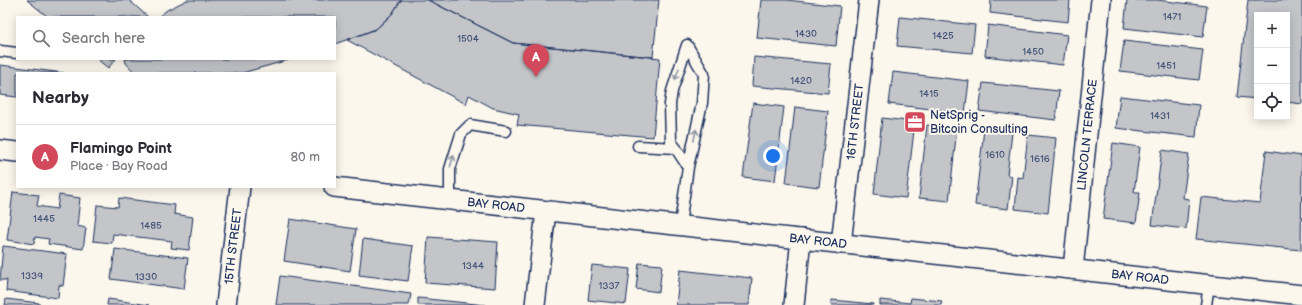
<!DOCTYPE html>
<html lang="en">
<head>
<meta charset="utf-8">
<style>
	:root { --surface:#fff; --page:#f2f2f3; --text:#2b2b33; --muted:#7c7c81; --line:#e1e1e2; --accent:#d1495b }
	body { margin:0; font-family:"Balsamiq Sans",sans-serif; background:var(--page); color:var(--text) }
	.controls { position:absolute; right:12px; top:12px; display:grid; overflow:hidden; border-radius:0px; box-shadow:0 2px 10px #0003 }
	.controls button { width:36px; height:36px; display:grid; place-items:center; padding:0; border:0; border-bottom:1px solid var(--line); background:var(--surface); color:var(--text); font:20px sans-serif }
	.you { position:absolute; left:773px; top:156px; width:14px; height:14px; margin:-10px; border:3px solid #fff; border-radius:50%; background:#1a73e8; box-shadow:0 0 0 6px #1a73e833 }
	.badge { display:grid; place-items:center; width:26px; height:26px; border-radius:50%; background:var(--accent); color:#fff; font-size:13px; font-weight:700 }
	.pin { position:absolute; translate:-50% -33px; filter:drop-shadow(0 1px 2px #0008) }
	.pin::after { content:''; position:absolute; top:21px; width:14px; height:12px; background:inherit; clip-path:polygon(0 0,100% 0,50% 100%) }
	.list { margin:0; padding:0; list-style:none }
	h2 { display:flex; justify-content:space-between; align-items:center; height:52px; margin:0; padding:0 16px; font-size:17px }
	h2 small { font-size:13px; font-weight:400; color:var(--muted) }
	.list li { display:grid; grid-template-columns:26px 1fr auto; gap:12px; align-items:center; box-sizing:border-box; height:64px; padding:0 16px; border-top:1px solid var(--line) }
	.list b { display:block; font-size:15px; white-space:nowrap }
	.list p { margin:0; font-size:13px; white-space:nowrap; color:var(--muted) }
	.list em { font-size:13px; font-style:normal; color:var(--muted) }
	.icon { flex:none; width:22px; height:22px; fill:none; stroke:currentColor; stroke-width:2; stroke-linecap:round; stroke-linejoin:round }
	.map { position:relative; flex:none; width:1302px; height:305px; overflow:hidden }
	.search { position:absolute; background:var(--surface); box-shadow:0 2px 10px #0003; left:16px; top:16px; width:320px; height:44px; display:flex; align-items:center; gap:10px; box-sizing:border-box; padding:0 14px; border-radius:0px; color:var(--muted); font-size:15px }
	.panel { position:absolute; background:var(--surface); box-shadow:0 2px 10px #0003; left:16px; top:72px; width:320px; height:116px; border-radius:0px }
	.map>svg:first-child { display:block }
	.building { fill:#c3c5c9; stroke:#1b2f5e }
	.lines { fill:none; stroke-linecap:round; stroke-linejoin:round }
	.lane-casing { stroke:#1b2f5e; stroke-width:13 }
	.street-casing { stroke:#1b2f5e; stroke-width:22 }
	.lane { stroke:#fbf7ec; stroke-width:10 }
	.street { stroke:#fbf7ec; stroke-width:19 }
	.oneway { stroke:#8b93a5 }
	.labels { text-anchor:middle; stroke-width:4; stroke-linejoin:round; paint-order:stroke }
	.number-label { font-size:10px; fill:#455479 }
	.poi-label { font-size:12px; fill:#1b2f5e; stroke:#fbf7ec; text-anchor:start }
	.street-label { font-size:12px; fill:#1b2f5e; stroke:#fbf7ec }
</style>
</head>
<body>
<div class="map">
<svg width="1302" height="305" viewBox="0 0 1302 305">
	<rect width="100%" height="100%" fill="#fbf7ec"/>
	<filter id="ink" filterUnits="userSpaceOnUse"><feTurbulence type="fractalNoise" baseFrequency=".025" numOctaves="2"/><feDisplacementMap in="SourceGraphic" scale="8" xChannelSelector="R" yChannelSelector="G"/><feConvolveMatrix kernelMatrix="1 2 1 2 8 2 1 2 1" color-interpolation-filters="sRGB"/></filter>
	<g filter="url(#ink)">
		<path class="building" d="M 27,0 L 129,0 L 148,17 L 48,17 Z
			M 187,0 L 401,0 L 392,14 L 376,29 L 335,44 L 335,17 L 158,17 L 167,10 Z
			M 401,0 L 428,0 L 513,43 L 660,58 L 653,137 L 517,125 L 519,114 L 493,108 L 469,95 L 466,104 L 347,40 L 376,29 L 392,14 Z
			M 428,0 L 659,0 L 653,57 L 513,43 Z
			M 761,0 L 787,0 L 840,6 L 836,46 L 757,38 Z
			M 991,0 L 1070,0 L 1068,22 L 990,13 Z
			M 1127,0 L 1157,0 L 1207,6 L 1203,37 L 1124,28 Z
			M 1248,0 L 1302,0 L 1302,104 L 1287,102 L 1287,15 L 1257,15 L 1257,99 L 1237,97 Z
			M 900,17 L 975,25 L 972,53 L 897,46 Z
			M 988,25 L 1067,35 L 1063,65 L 985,56 Z
			M 1124,41 L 1203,50 L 1199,80 L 1120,71 Z
			M 754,57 L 831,64 L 828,93 L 752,86 Z
			M 97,59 L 116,59 L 108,68 Z
			M 125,59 L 292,59 L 242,73 L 135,73 L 126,63 Z
			M 0,65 L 64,73 L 17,73 L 17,97 L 0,95 Z
			M 893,72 L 969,81 L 965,113 L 889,104 Z
			M 983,83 L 1059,91 L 1056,120 L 979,111 Z
			M 1120,96 L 1199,105 L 1196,137 L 1116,128 Z
			M 753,103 L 784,107 L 775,181 L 743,177 Z
			M 795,107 L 828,111 L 819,187 L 786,183 Z
			M 882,118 L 915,122 L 906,198 L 874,194 Z
			M 927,125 L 957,128 L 949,201 L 919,198 Z
			M 984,129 L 1012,133 L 1007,175 L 1012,176 L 1008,209 L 975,205 Z
			M 1028,135 L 1056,138 L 1048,213 L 1015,209 L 1018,177 L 1023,178 Z
			M 1113,143 L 1140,147 L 1134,192 L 1140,192 L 1136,223 L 1103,219 Z
			M 1162,150 L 1189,154 L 1183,198 L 1189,199 L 1186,229 L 1152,225 Z
			M 1266,151 L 1302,156 L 1301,250 L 1196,239 L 1201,197 L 1260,203 Z
			M 13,192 L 39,195 L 37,206 L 57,209 L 59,195 L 80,198 L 77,226 L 86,228 L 83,249 L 48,244 L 49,239 L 35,237 L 34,244 L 7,240 Z
			M 119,198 L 175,205 L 174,214 L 193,217 L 189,250 L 171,248 L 172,241 L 113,234 L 112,243 L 93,241 L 97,205 L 118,207 Z
			M 290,219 L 356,229 L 350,271 L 284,261 Z
			M 428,237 L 498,242 L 495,288 L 425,283 Z
			M 363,239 L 413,246 L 408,281 L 359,275 Z
			M 3,246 L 67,254 L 63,286 L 59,285 L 58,298 L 6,291 L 7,280 L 0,280 Z
			M 115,249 L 188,258 L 184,289 L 111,279 Z
			M 639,263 L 662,265 L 659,292 L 636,289 Z
			M 592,265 L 630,269 L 626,304 L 588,300 Z
			M 680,270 L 752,278 L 749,305 L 676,305 Z
			M 280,276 L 411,294 L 409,305 L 276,305 Z
			M 418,298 L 486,305 L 418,305 Z
			M 911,298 L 942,301 L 941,305 L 880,305 L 880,300 L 910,303 Z
			M 6,299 L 39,303 L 39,305 L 5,305 Z
			M 108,299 L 149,305 L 107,305 Z
			M 832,300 L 873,304 L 873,305 L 831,305 Z"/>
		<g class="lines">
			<g class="lane-casing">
				<path id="lane" d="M 687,45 L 672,91 L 670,104 L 671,141 L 688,167
					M 0,51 L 17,53
					M 638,146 L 676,148
					M 450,200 L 450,169 L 461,134 L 470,125 L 506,131
					M 680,225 L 688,167 L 702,103 L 704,74 L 687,45
					M 1206,305 L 1209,285"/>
			</g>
			<g class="street-casing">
				<g id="street">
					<path d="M 0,150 L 17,152"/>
					<path id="s1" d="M 334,187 L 1302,295"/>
					<path id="s2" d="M 841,244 L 869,0"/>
					<path id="s3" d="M 1073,269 L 1101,0"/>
					<path id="s4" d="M 226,305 L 240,187"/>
					<path d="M 535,305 L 546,211"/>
					<path d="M 794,305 L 801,239"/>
				</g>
			</g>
			<use href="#lane" class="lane"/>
			<use href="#street" class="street"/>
		</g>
		<defs><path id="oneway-shaft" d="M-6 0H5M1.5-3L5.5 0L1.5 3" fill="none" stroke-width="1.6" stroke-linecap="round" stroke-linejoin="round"/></defs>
		<g class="oneway">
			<use href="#oneway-shaft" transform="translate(677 74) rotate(109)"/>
			<use href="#oneway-shaft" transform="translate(695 135) rotate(-78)"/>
			<use href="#oneway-shaft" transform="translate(452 161) rotate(-74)"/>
		</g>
	</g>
	<defs>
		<g id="office-square" transform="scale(1.15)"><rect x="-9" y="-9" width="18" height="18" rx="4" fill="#d1495b" stroke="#fbf7ec"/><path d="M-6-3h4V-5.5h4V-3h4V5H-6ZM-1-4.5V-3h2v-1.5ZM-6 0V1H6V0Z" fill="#fff"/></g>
	</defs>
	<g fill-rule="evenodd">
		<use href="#office-square" x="915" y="122"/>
	</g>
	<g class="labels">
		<g class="number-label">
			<text x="1172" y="20">1471</text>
			<text x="806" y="37">1430</text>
			<text x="943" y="39">1425</text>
			<text x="468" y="42">1504</text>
			<text x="1033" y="55">1450</text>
			<text x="1166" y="69">1451</text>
			<text x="801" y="84">1420</text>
			<text x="929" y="97">1415</text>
			<text x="1160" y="119">1431</text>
			<text x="995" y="158">1610</text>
			<text x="1040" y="162">1616</text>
			<text x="44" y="222">1445</text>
			<text x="151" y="229">1485</text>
			<text x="473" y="269">1344</text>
			<text x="32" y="279">1339</text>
			<text x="146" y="280">1330</text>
			<text x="609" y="289">1337</text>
		</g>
		<g class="poi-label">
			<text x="930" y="119">NetSprig -<tspan x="930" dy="14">Bitcoin Consulting</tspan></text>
		</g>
		<g class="street-label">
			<text dy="4" stroke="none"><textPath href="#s2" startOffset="123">16TH STREET</textPath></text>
			<text dy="4" stroke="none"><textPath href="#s3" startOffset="135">LINCOLN TERRACE</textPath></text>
			<text dy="4" stroke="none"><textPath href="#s1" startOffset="163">BAY ROAD</textPath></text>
			<text dy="4" stroke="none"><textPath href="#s1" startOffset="487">BAY ROAD</textPath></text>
			<text dy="4" stroke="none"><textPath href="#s4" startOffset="59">15TH STREET</textPath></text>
			<text dy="4" stroke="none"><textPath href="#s1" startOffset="811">BAY ROAD</textPath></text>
		</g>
	</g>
</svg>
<div class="controls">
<button>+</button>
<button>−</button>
<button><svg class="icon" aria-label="locate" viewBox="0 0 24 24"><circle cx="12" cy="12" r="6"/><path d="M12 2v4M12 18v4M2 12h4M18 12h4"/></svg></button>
</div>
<div class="you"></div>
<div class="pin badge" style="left:536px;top:77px">A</div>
<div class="search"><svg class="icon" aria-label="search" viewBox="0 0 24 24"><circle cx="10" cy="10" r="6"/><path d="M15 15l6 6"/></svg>Search here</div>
<section class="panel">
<h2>Nearby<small></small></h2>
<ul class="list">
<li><span class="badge">A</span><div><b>Flamingo Point</b><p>Place · Bay Road</p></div><em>80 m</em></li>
</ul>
</section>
</div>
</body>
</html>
